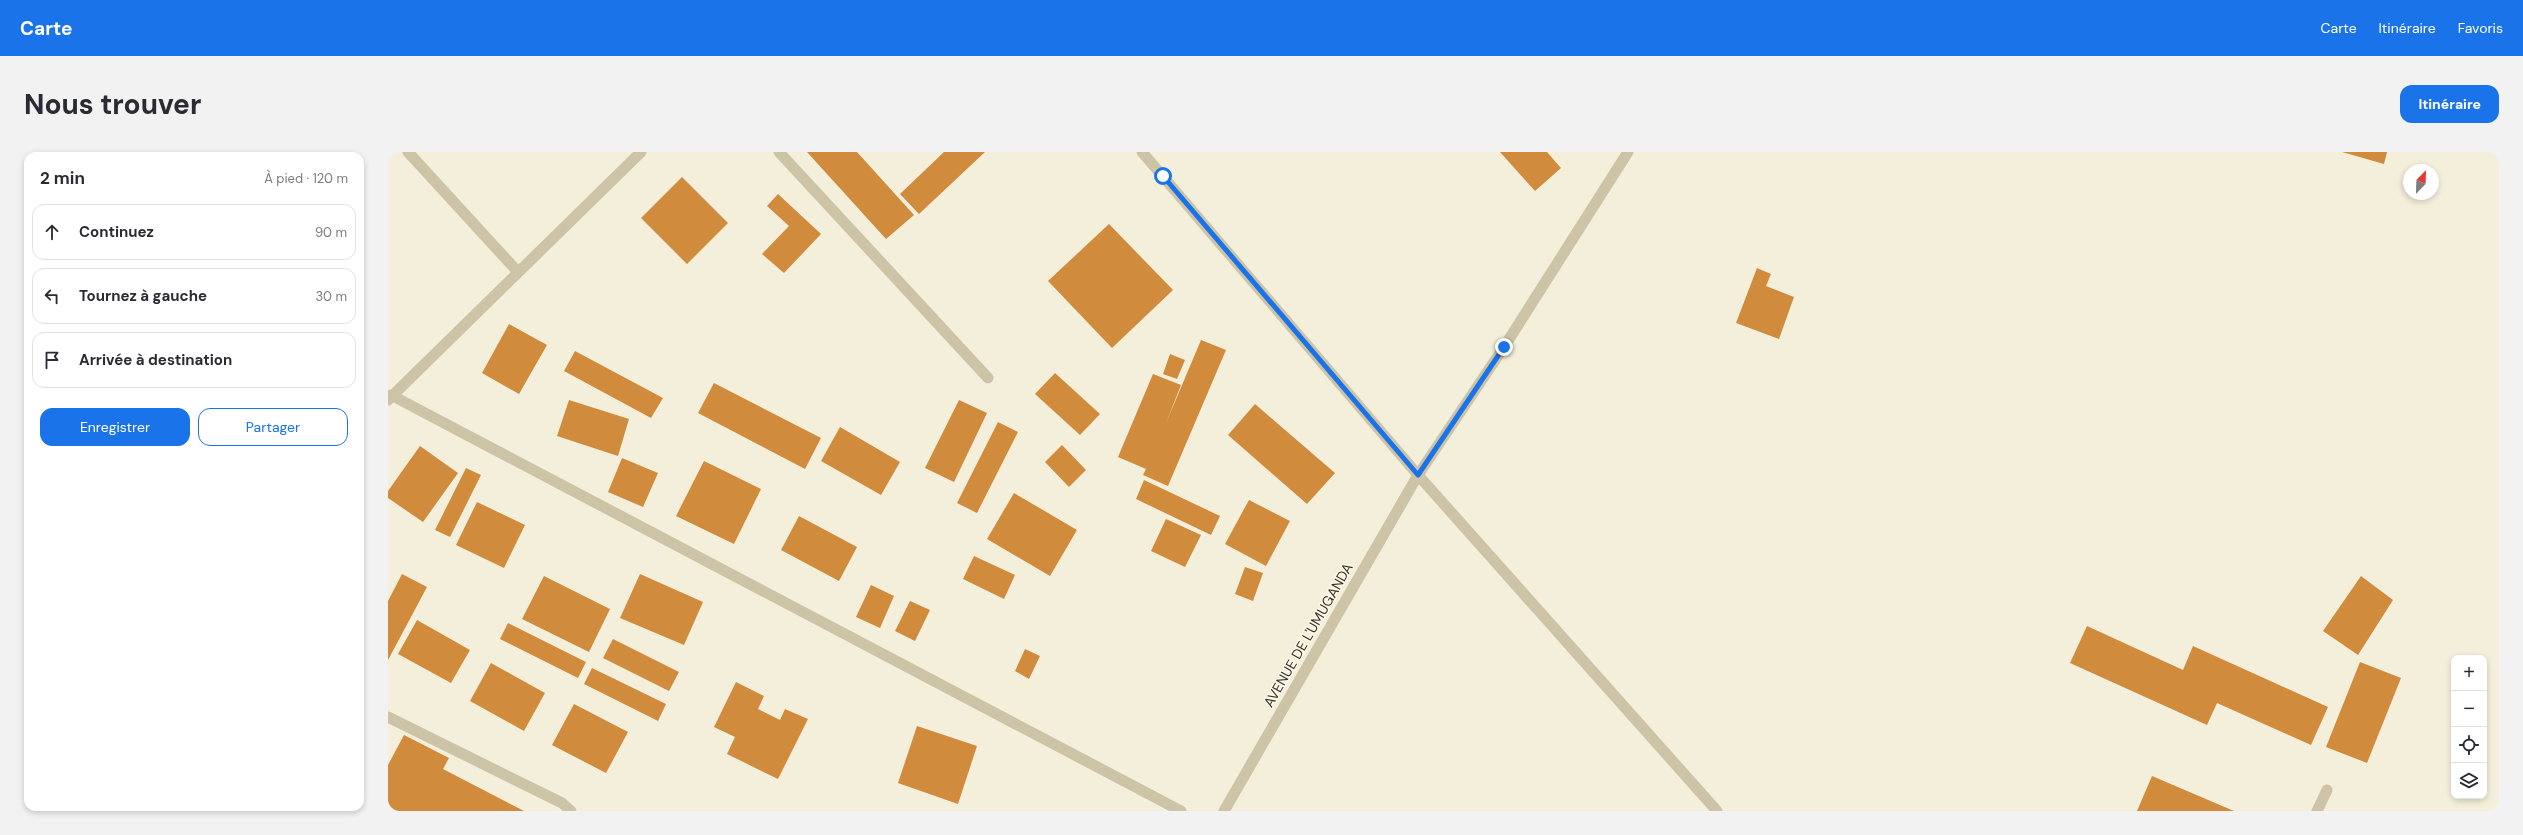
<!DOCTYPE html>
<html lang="fr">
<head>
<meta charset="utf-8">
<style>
	:root { --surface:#fff; --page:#f2f2f3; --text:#2b2b33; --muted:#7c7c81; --line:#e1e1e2; --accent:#1a73e8 }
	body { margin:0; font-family:"DM Sans",sans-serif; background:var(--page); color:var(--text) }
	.controls { position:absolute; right:12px; bottom:12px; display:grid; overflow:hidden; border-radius:8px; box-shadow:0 2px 6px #0003 }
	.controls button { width:36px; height:36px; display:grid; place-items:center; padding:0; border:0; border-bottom:1px solid var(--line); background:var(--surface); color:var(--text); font:20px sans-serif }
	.compass { position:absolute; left:2015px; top:12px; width:36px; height:36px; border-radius:50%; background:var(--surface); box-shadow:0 2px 6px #0003; rotate:23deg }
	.stop { position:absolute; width:12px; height:12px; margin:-9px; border:3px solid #1a73e8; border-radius:50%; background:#fff }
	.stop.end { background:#1a73e8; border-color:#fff; box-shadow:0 1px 4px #0008 }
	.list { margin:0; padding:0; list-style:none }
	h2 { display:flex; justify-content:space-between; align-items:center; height:52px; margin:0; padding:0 16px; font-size:17px }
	h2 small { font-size:13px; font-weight:400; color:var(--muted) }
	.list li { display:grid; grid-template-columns:26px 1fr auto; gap:12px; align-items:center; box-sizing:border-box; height:56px; margin:0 8px 8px; padding:0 8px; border:1px solid var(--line); border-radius:12px }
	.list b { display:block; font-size:15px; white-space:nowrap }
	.list em { font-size:13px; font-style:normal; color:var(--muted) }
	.actions { display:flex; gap:8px; padding:12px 16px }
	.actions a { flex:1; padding:9px 0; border:1px solid var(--accent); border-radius:12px; text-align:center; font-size:14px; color:var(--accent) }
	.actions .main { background:var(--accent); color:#fff }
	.icon { flex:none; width:22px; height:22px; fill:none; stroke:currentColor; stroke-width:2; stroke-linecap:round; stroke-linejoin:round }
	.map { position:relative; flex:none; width:2111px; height:659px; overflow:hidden; border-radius:12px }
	header { display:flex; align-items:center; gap:24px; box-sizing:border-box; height:56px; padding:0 20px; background:var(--accent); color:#fff }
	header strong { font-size:19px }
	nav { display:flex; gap:22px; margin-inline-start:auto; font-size:14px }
	.intro { display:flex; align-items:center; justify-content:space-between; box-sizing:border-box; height:96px; padding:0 24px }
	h1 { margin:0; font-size:28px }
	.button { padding:10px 18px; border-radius:12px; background:var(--accent); color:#fff; font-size:14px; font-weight:700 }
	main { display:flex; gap:24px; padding:0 24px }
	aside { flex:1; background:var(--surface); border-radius:12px; box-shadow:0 2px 6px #0003 }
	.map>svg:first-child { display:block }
	.building { fill:#d18b3c }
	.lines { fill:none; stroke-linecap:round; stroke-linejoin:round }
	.service { stroke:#cdc3a6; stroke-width:11 }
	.minor { stroke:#cdc3a6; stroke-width:11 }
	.tertiary { stroke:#cdc3a6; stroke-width:11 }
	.route { stroke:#1a73e8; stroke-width:5 }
	.labels { text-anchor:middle; stroke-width:3; stroke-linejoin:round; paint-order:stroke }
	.street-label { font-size:14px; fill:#393227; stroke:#fbf8e8 }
</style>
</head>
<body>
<header>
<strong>Carte</strong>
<nav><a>Carte</a><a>Itinéraire</a><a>Favoris</a></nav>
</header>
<div class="intro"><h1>Nous trouver</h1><a class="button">Itinéraire</a></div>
<main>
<aside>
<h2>2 min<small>À pied · 120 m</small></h2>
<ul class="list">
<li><svg class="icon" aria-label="ahead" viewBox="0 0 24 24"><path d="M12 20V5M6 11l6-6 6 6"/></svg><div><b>Continuez</b></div><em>90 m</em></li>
<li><svg class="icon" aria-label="left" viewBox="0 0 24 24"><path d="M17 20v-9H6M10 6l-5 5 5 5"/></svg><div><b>Tournez à gauche</b></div><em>30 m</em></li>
<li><svg class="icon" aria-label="arrive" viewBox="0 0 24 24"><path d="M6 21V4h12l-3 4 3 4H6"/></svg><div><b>Arrivée à destination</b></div></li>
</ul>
<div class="actions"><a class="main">Enregistrer</a><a>Partager</a></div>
</aside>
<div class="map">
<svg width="2111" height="659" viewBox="0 0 2111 659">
	<rect width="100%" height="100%" fill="#f4efdb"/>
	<path class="building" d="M 419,0 L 469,0 L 526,63 L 498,87 Z
		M 556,0 L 597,0 L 531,62 L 512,42 Z
		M 1112,0 L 1159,0 L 1173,16 L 1147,39 Z
		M 1954,0 L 1999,0 L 1996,12 Z
		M 294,25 L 340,71 L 299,112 L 253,66 Z
		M 390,42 L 433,82 L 396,121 L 374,102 L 401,74 L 379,54 Z
		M 721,72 L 785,138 L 724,196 L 660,129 Z
		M 1369,116 L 1383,122 L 1378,134 L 1406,145 L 1391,187 L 1348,171 Z
		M 121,172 L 159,193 L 131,242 L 94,221 Z
		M 813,188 L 838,198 L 780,334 L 755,323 L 758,317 L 730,305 L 765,222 L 793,233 L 778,271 Z
		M 187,199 L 275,246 L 263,266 L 176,219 Z
		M 782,202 L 797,208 L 789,227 L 775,222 Z
		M 667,221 L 712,262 L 692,283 L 647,242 Z
		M 326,231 L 433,286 L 417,317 L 310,261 Z
		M 181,248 L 241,267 L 230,304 L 169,284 Z
		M 571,248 L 599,261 L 566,330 L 537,316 Z
		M 867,252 L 947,321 L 919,352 L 840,283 Z
		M 610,270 L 630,280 L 589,361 L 569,351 Z
		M 452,275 L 512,310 L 493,343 L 433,309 Z
		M 674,293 L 698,318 L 681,335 L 657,310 Z
		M 32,294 L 70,321 L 35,370 L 0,346 L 0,339 Z
		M 234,306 L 270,321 L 255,355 L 220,340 Z
		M 316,309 L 373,337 L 346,392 L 288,364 Z
		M 78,316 L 93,323 L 62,385 L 47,378 Z
		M 756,328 L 832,364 L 823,383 L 748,347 Z
		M 626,341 L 689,378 L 662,424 L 599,387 Z
		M 861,348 L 902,369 L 878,414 L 837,392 Z
		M 89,350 L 137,373 L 116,416 L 68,393 Z
		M 411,364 L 469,395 L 451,429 L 393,398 Z
		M 778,367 L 813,383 L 797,415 L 763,399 Z
		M 586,404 L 627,423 L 616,447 L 575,427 Z
		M 857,415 L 875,421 L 865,449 L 847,442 Z
		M 14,422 L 39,435 L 0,508 L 0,449 Z
		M 252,422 L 315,450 L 296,493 L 232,466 Z
		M 156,424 L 222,457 L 201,500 L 134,467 Z
		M 1973,424 L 2005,448 L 1970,503 L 1935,479 Z
		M 483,433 L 506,444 L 492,476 L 468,465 Z
		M 522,449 L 542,458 L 527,489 L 507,479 Z
		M 29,468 L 82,498 L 63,531 L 10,502 Z
		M 120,471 L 198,510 L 190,526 L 112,487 Z
		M 1699,474 L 1795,518 L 1805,494 L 1940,555 L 1923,593 L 1829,551 L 1819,573 L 1682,511 Z
		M 225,487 L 291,520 L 281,539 L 215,506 Z
		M 637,497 L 652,504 L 641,527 L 627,519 Z
		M 1972,510 L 2013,526 L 1979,611 L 1938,595 Z
		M 103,511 L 157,541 L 136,579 L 82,549 Z
		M 204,516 L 278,552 L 270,569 L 196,532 Z
		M 348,530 L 376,544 L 370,557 L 392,568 L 397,557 L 420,567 L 390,627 L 339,602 L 347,585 L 326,575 Z
		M 186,552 L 240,580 L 218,621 L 164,593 Z
		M 529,574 L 589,594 L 570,652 L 510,631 Z
		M 16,583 L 61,606 L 55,617 L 136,659 L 0,659 L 0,613 Z
		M 1764,624 L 1846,659 L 1749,659 Z"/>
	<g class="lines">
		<path class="service" d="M 391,0 L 600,226"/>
		<path class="minor" d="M 20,0 L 130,120
			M 3,243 L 793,659
			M 0,248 L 253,0
			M 0,565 L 174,651 L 183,659
			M 1929,659 L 1939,638"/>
		<path class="tertiary" d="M 754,0 L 1030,323 L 1329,659
			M 836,659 L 1030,323 L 1116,195 L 1240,0"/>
	</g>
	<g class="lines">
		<path class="route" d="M 775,24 L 1030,323 L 1116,195"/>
	</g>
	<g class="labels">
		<g class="street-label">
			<text transform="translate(920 483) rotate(-60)" y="5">AVENUE DE L'UMUGANDA</text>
		</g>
	</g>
</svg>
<div class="controls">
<button>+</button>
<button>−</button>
<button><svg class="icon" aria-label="locate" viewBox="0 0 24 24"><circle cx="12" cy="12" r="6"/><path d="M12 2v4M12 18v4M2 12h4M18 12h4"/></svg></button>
<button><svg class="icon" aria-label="layers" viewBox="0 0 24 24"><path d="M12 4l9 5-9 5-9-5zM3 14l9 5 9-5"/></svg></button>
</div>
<svg class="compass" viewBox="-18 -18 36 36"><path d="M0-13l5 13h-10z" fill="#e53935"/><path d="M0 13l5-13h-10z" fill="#7c7c81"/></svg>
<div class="stop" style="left:775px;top:24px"></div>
<div class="stop end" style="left:1116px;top:195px"></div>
</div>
</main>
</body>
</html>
